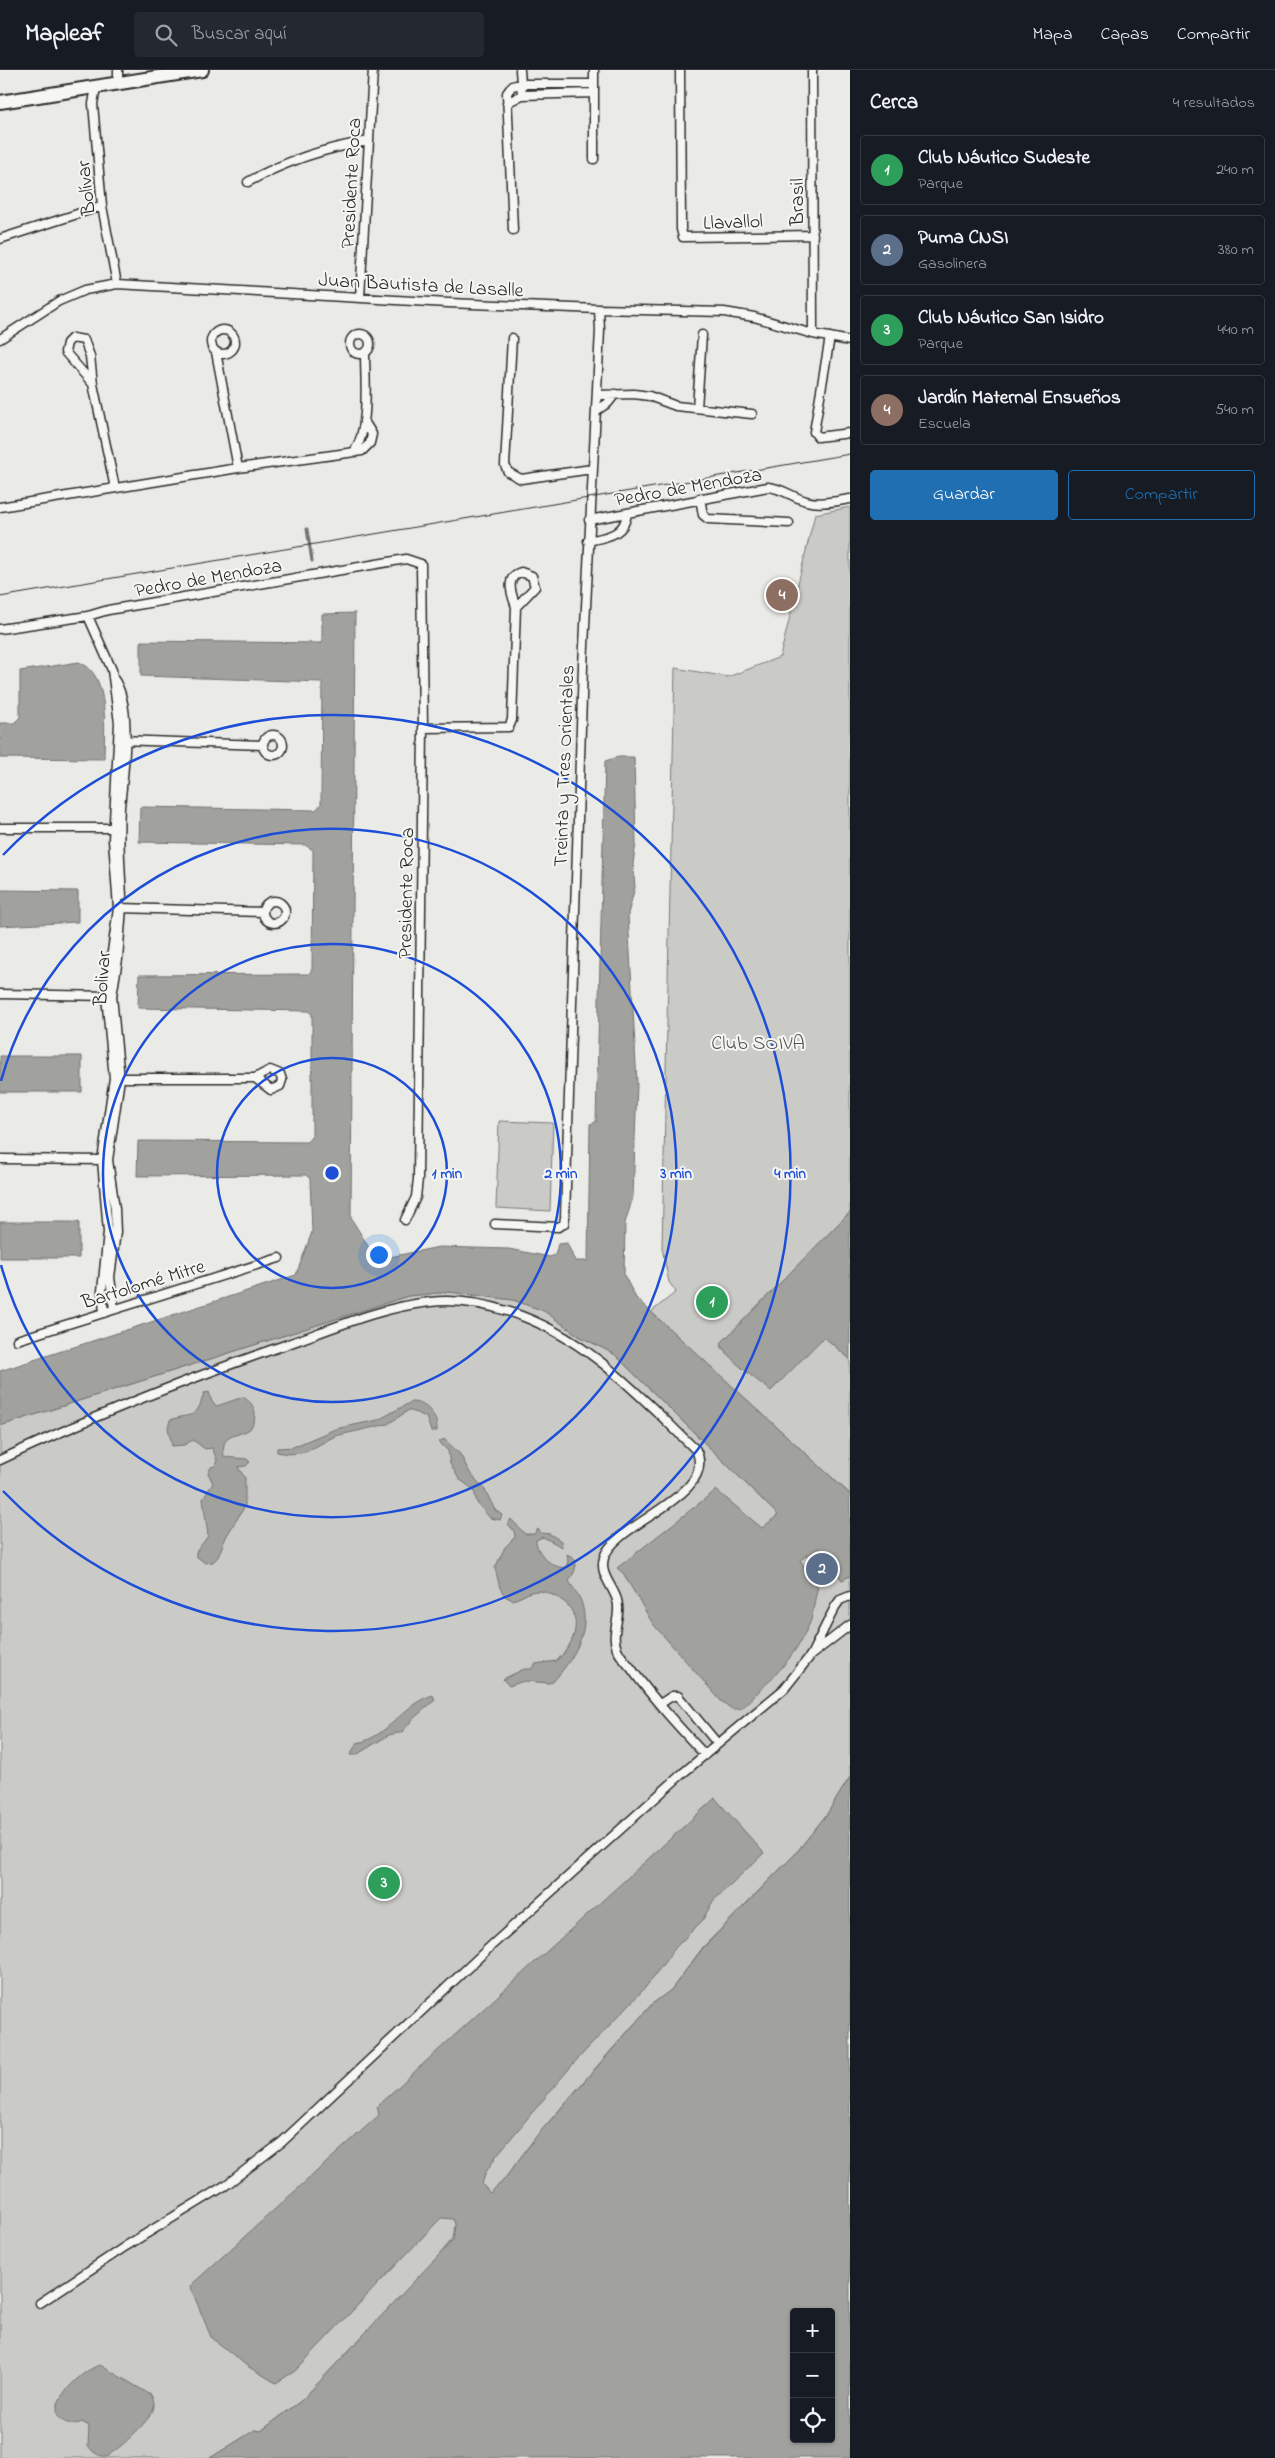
<!DOCTYPE html>
<html lang="es">
<head>
<meta charset="utf-8">
<style>
	:root { --surface:#171b24; --page:#242831; --text:#f1f3f6; --muted:#9ea1a6; --line:#363941; --accent:#1f6fb2 }
	body { margin:0; font-family:"Indie Flower",sans-serif; background:var(--page); color:var(--text) }
	.controls { position:absolute; right:15px; bottom:15px; display:grid; overflow:hidden; border-radius:5px; box-shadow:0 1px 4px #0004 }
	.controls button { width:45px; height:45px; display:grid; place-items:center; padding:0; border:0; border-bottom:1px solid var(--line); background:var(--surface); color:var(--text); font:25px sans-serif }
	.you { position:absolute; left:378px; top:1184px; width:18px; height:18px; margin:-12px; border:4px solid #fff; border-radius:50%; background:#1a73e8; box-shadow:0 0 0 8px #1a73e833 }
	.badge { display:grid; place-items:center; width:32px; height:32px; border-radius:50%; background:var(--accent); color:#fff; font-size:16px; font-weight:700 }
	.pin { position:absolute; translate:-50% -50%; border:2px solid #fff; box-shadow:0 1px 5px #0006 }
	.list { margin:0; padding:0; list-style:none }
	h2 { display:flex; justify-content:space-between; align-items:center; height:65px; margin:0; padding:0 20px; font-size:21px }
	h2 small { font-size:16px; font-weight:400; color:var(--muted) }
	.list li { display:grid; grid-template-columns:32px 1fr auto; gap:15px; align-items:center; box-sizing:border-box; height:70px; margin:0 10px 10px; padding:0 10px; border:1px solid var(--line); border-radius:5px }
	.list b { display:block; font-size:19px; white-space:nowrap }
	.list p { margin:0; font-size:16px; white-space:nowrap; color:var(--muted) }
	.list em { font-size:16px; font-style:normal; color:var(--muted) }
	.actions { display:flex; gap:10px; padding:15px 20px }
	.actions a { flex:1; padding:11px 0; border:1px solid var(--accent); border-radius:5px; text-align:center; font-size:18px; color:var(--accent) }
	.actions .main { background:var(--accent); color:#fff }
	.icon { flex:none; width:28px; height:28px; fill:none; stroke:currentColor; stroke-width:2; stroke-linecap:round; stroke-linejoin:round }
	.map { position:relative; flex:none; width:850px; height:2388px; overflow:hidden }
	header { display:flex; align-items:center; gap:30px; box-sizing:border-box; height:70px; padding:0 25px; background:var(--surface); border-bottom:1px solid var(--line) }
	header strong { font-size:24px }
	nav { display:flex; gap:28px; margin-inline-start:auto; font-size:18px }
	.search { width:350px; height:45px; background:var(--page); display:flex; align-items:center; gap:12px; box-sizing:border-box; padding:0 18px; border-radius:5px; color:var(--muted); font-size:19px }
	main { display:flex }
	aside { flex:1; background:var(--surface) }
	.map>svg:first-child { display:block }
	.green { fill:#cacac7; stroke:#7a7a79 }
	.water { fill:#a1a19e; stroke:#727270; fill-rule:evenodd }
	.lines { fill:none; stroke-linecap:round; stroke-linejoin:round }
	.stream { stroke:#727270; stroke-width:3 }
	.minor-casing { stroke:#2b2b2b; stroke-width:11 }
	.primary-casing { stroke:#2b2b2b; stroke-width:16 }
	.minor { stroke:#f6f6f2; stroke-width:8 }
	.primary { stroke:#f6f6f2; stroke-width:12 }
	.tram { stroke:#2b2b2b; stroke-width:1 }
	.ring { fill:none; stroke:#1d4ed8; stroke-width:2.5 }
	.labels { text-anchor:middle; stroke-width:4; stroke-linejoin:round; paint-order:stroke }
	.street-label { font-size:20px; fill:#2b2b2b; stroke:#f6f6f2 }
	.park-label { font-size:20px; fill:#535352; stroke:#f6f6f2 }
	.centre { fill:#1d4ed8; stroke:#f6f6f2; stroke-width:2.5 }
	.ring-label { font-size:15px; text-anchor:middle; font-weight:bold; fill:#1d4ed8; stroke:#f6f6f2; stroke-width:4; stroke-linejoin:round; paint-order:stroke }
</style>
</head>
<body>
<header>
<strong>Mapleaf</strong>
<div class="search"><svg class="icon" aria-label="search" viewBox="0 0 24 24"><circle cx="10" cy="10" r="6"/><path d="M15 15l6 6"/></svg>Buscar aquí</div>
<nav><a>Mapa</a><a>Capas</a><a>Compartir</a></nav>
</header>
<main>
<div class="map">
<svg width="850" height="2388" viewBox="0 0 850 2388">
	<rect width="100%" height="100%" fill="#eaeae6"/>
	<filter id="ink" filterUnits="userSpaceOnUse"><feTurbulence type="fractalNoise" baseFrequency=".02" numOctaves="2"/><feDisplacementMap in="SourceGraphic" scale="10" xChannelSelector="R" yChannelSelector="G"/><feConvolveMatrix kernelMatrix="1 2 1 2 8 2 1 2 1" color-interpolation-filters="sRGB"/></filter>
	<g filter="url(#ink)">
		<path class="green" d="M 850,437 L 850,1142 L 721,1273 L 722,1278 L 753,1307 L 824,1267 L 850,1289 L 850,1424 L 651,1242 L 676,1222 L 669,1212 L 662,1178 L 675,598 L 728,607 L 780,587 L 815,444 Z
			M 499,1051 L 553,1053 L 550,1141 L 496,1138 Z
			M 449,1222 L 513,1230 L 544,1241 L 579,1266 L 614,1284 L 778,1445 L 818,1478 L 842,1510 L 850,1506 L 850,1707 L 827,1744 L 796,1783 L 703,1877 L 671,1920 L 652,1934 L 584,2011 L 535,2068 L 503,2111 L 490,2123 L 431,2195 L 302,2330 L 261,2361 L 255,2360 L 210,2388 L 0,2388 L 0,1356 L 408,1226 Z"/>
		<path class="water" d="M 355,543 L 351,1148 L 371,1181 L 380,1189 L 439,1177 L 509,1179 L 550,1187 L 555,1185 L 558,1174 L 567,1173 L 575,1191 L 588,1191 L 590,1054 L 596,1052 L 605,691 L 618,687 L 634,687 L 636,773 L 633,794 L 635,817 L 628,844 L 637,1014 L 633,1127 L 625,1153 L 624,1205 L 636,1228 L 850,1424 L 850,1506 L 842,1510 L 818,1478 L 800,1490 L 818,1517 C 814,1529 814,1544 809,1555 C 792,1592 769,1612 740,1639 L 732,1639 L 721,1631 L 653,1554 L 623,1503 L 617,1498 L 716,1420 L 762,1458 L 778,1445 L 614,1284 L 579,1266 L 544,1241 L 513,1230 L 449,1222 L 408,1226 L 0,1356 L 0,1301 L 296,1205 L 312,1162 L 310,1109 L 306,1105 L 137,1106 L 138,1071 L 307,1072 L 312,1066 L 312,944 L 308,941 L 138,938 L 139,905 L 309,904 L 312,899 L 313,780 L 305,775 L 139,772 L 140,737 L 316,740 L 321,734 L 322,612 L 141,606 L 141,571 L 322,573 L 322,544 Z
			M 79,592 C 111,604 104,661 104,689 L 0,688 L 0,653 L 14,653 L 20,647 L 20,601 Z
			M 0,820 L 78,821 L 78,852 L 0,856 Z
			M 0,986 L 82,986 L 82,1022 L 0,1022 Z
			M 850,1142 L 850,1289 L 824,1267 L 771,1321 C 760,1312 724,1287 721,1273 Z
			M 0,1152 L 79,1152 L 79,1188 L 0,1188 Z
			M 209,1322 L 212,1332 L 217,1336 L 243,1327 C 257,1335 258,1347 250,1359 C 235,1368 220,1363 224,1387 L 247,1389 L 250,1392 L 246,1396 L 238,1397 L 245,1408 L 245,1436 L 226,1467 L 218,1487 L 213,1492 L 205,1493 L 196,1486 L 196,1482 L 208,1466 L 203,1429 L 213,1413 L 208,1403 L 211,1397 L 215,1396 L 217,1390 L 212,1378 L 205,1379 L 193,1370 L 184,1375 L 172,1376 L 168,1358 L 170,1350 C 193,1342 196,1351 204,1323 Z
			M 411,1332 C 427,1332 438,1346 437,1361 L 431,1361 L 426,1347 L 409,1340 L 388,1354 L 335,1366 L 306,1382 L 289,1384 L 277,1382 L 277,1378 L 293,1377 L 335,1359 L 378,1350 Z
			M 444,1369 L 460,1384 L 470,1403 L 485,1420 L 495,1440 L 502,1445 L 500,1450 L 490,1448 L 477,1433 L 474,1420 L 459,1409 L 450,1394 L 448,1381 L 439,1372 Z
			M 511,1449 L 525,1464 L 534,1464 L 538,1459 L 541,1463 L 550,1464 L 561,1471 L 562,1477 L 543,1467 L 536,1470 C 536,1483 553,1500 566,1497 L 568,1491 L 567,1484 L 574,1488 C 578,1498 574,1503 569,1511 C 573,1518 578,1524 581,1531 C 592,1562 572,1590 553,1612 L 549,1613 L 524,1611 L 509,1616 L 503,1609 L 524,1599 L 531,1599 L 535,1594 L 556,1591 C 575,1575 586,1545 560,1529 C 553,1525 546,1521 538,1521 C 528,1521 522,1528 512,1530 L 505,1526 L 500,1518 L 495,1498 L 505,1477 L 515,1467 L 514,1461 L 508,1454 Z
			M 433,1625 L 435,1630 L 414,1648 L 402,1662 L 389,1665 L 356,1685 L 350,1685 L 357,1673 C 389,1667 402,1634 433,1625 Z
			M 850,1707 L 850,2388 L 210,2388 L 255,2360 L 261,2361 L 302,2330 L 453,2170 L 455,2154 L 453,2149 L 441,2148 L 295,2301 L 276,2313 L 247,2296 L 211,2267 L 190,2216 L 379,2045 L 377,2036 L 715,1728 L 764,1783 L 713,1831 L 702,1851 L 676,1877 L 645,1918 L 573,1994 L 497,2085 L 486,2102 L 482,2114 L 490,2123 L 503,2111 L 535,2068 L 652,1934 L 671,1920 L 703,1878 L 796,1783 L 827,1744 ZM 794,2242 L 831,2242 L 831,2369 L 794,2369 Z
			M 100,2295 L 151,2325 C 154,2330 155,2335 153,2340 C 151,2349 116,2383 106,2386 C 98,2387 91,2381 88,2375 L 89,2356 L 82,2352 C 75,2355 70,2355 63,2351 C 41,2336 85,2298 100,2295 Z"/>
		<g class="lines">
			<path class="stream" d="M 307,459 L 312,491"/>
			<g class="minor-casing">
				<path id="minor" d="M 118,0 L 118,14
					M 520,0 L 522,25
					M 680,0 L 681,159 L 683,167 L 813,165
					M 812,0 L 813,264
					M 96,17 L 93,34 L 102,136 L 117,214
					M 507,33 L 522,25 L 594,23
					M 594,89 L 594,0
					M 248,112 C 287,90 325,78 369,71
					M 513,160 L 507,23 L 512,16 L 521,14 L 594,14
					M 0,169 L 102,136
					M 360,228 L 373,0
					M211 272a12 12 0 1 1 24 0a12 12 0 1 1-24 0Z
					M350 274a10 10 0 1 1 20 0a10 10 0 1 1-20 0Z
					M 830,267 L 814,362 L 818,367 L 850,363
					M 512,268 L 505,395 L 508,402 L 521,409 L 592,399
					M 0,269 L 59,231 L 85,220 L 117,214 L 448,233 L 599,239 L 724,242 L 754,247 L 813,264 L 850,271
					M 216,282 L 238,398
					M 93,314 L 65,282 L 67,273 L 72,268 L 84,270 L 90,286 L 93,314 L 115,418
					M 597,325 L 634,324 L 649,326 L 676,336 L 752,344
					M 697,338 L 702,265
					M 596,341 L 608,333 L 615,324
					M 354,382 C 370,359 365,311 365,283
					M 700,428 L 703,445 L 708,449 L 789,453
					M 0,437 L 238,398 L 362,381 L 370,373 L 372,364 L 364,351
					M 589,450 L 768,417 C 782,418 792,427 806,431 C 820,435 836,431 850,429
					M 588,471 C 607,467 625,465 627,443
					M 521,502 L 532,506 L 535,517 L 516,537 C 512,525 504,507 521,502 Z
					M 88,546 L 112,600 L 119,653 L 113,770 L 118,838 L 106,926 L 114,1008 L 102,1090 L 108,1162 L 102,1221 L 104,1243
					M 0,559 L 88,546 L 108,540 L 406,489 L 421,494 L 423,658 L 418,1109 L 416,1127 L 405,1150
					M 113,608 C 134,635 123,704 120,737 C 118,767 120,796 122,826
					M 423,658 L 509,657 L 512,650 L 516,537
					M263 675a10 10 0 1 1 20 0a10 10 0 1 1-20 0Z
					M 120,670 L 263,675
					M 0,758 L 117,758
					M263 842a11 11 0 1 1 22 0a11 11 0 1 1-22 0Z
					M 120,838 L 263,842
					M 0,924 L 110,926
					M 116,1008 L 255,1008 L 270,1000 L 280,1004 L 282,1010 L 280,1016 L 271,1020 L 255,1008
					M 0,1089 L 106,1090
					M 495,1154 L 558,1157 L 564,1154 L 565,1147 L 583,596 L 600,260 L 599,239
					M 114,1239 L 110,1207 L 116,1162 L 115,1139 L 108,1090 L 120,1009 L 112,926 L 118,889 L 122,837
					M 17,1270 L 279,1188
					M 0,1390 C 94,1345 190,1308 288,1274 C 334,1258 381,1237 430,1232 C 456,1229 485,1234 510,1242 C 586,1266 641,1327 696,1380 C 719,1426 613,1453 604,1488 C 599,1504 613,1516 617,1530 C 622,1546 610,1563 617,1579 C 620,1586 626,1592 631,1598 C 653,1629 679,1657 705,1685
					M 850,1526 L 840,1530 L 835,1537 L 811,1585 L 850,1555
					M 660,1634 L 672,1626 L 678,1626 L 717,1673
					M 40,2233 L 126,2176 L 226,2115 L 282,2072 L 492,1875 L 683,1703 L 784,1619 L 811,1585"/>
			</g>
			<g class="primary-casing">
				<path id="primary" d="M 0,32 L 202,0"/>
			</g>
			<use href="#minor" class="minor"/>
			<use href="#primary" class="primary"/>
			<path class="tram" d="M 0,527 L 850,384"/>
		</g>
	</g>
	<g class="ring">
		<circle cx="332" cy="1103" r="115"/>
		<circle cx="332" cy="1103" r="229"/>
		<path d="M1 1011A344 344 0 1 1 1 1195"/>
		<path d="M3 785A458 458 0 1 1 3 1421"/>
	</g>
	<g class="labels">
		<g class="street-label">
			<text transform="translate(350 113) rotate(-87)" y="7">Presidente Roca</text>
			<text transform="translate(85 118) rotate(-96)" y="7">Bolívar</text>
			<text transform="translate(796 132) rotate(-90)" y="7">Brasil</text>
			<text transform="translate(733 151) rotate(-2)" y="7">Llavallol</text>
			<text transform="translate(421 214) rotate(3)" y="7">Juan Bautista de Lasalle</text>
			<text transform="translate(688 416) rotate(-10)" y="7">Pedro de Mendoza</text>
			<text transform="translate(208 507) rotate(-10)" y="7">Pedro de Mendoza</text>
			<text transform="translate(563 696) rotate(-88)" y="7">Treinta y Tres Orientales</text>
			<text transform="translate(405 823) rotate(-89)" y="7">Presidente Roca</text>
			<text transform="translate(101 908) rotate(-86)" y="7">Bolivar</text>
			<text transform="translate(143 1213) rotate(-17)" y="7">Bartolomé Mitre</text>
		</g>
		<g class="park-label">
			<text x="758" y="979">Club SOIVA</text>
		</g>
	</g>
	<circle cx="332" cy="1103" r="8" class="centre"/>
	<g class="ring-label">
		<text x="447" y="1108">1 min</text>
		<text x="561" y="1108">2 min</text>
		<text x="676" y="1108">3 min</text>
		<text x="790" y="1108">4 min</text>
	</g>
</svg>
<div class="controls">
<button>+</button>
<button>−</button>
<button><svg class="icon" aria-label="locate" viewBox="0 0 24 24"><circle cx="12" cy="12" r="6"/><path d="M12 2v4M12 18v4M2 12h4M18 12h4"/></svg></button>
</div>
<div class="you"></div>
<div class="pin badge" style="left:712px;top:1232px;background:#2e9e5b">1</div>
<div class="pin badge" style="left:822px;top:1499px;background:#5c6f8a">2</div>
<div class="pin badge" style="left:384px;top:1813px;background:#2e9e5b">3</div>
<div class="pin badge" style="left:782px;top:525px;background:#8d6e63">4</div>
</div>
<aside>
<h2>Cerca<small>4 resultados</small></h2>
<ul class="list">
<li><span class="badge" style="background:#2e9e5b">1</span><div><b>Club Náutico Sudeste</b><p>Parque</p></div><em>240 m</em></li>
<li><span class="badge" style="background:#5c6f8a">2</span><div><b>Puma CNSI</b><p>Gasolinera</p></div><em>380 m</em></li>
<li><span class="badge" style="background:#2e9e5b">3</span><div><b>Club Náutico San Isidro</b><p>Parque</p></div><em>440 m</em></li>
<li><span class="badge" style="background:#8d6e63">4</span><div><b>Jardín Maternal Ensueños</b><p>Escuela</p></div><em>540 m</em></li>
</ul>
<div class="actions"><a class="main">Guardar</a><a>Compartir</a></div>
</aside>
</main>
</body>
</html>
